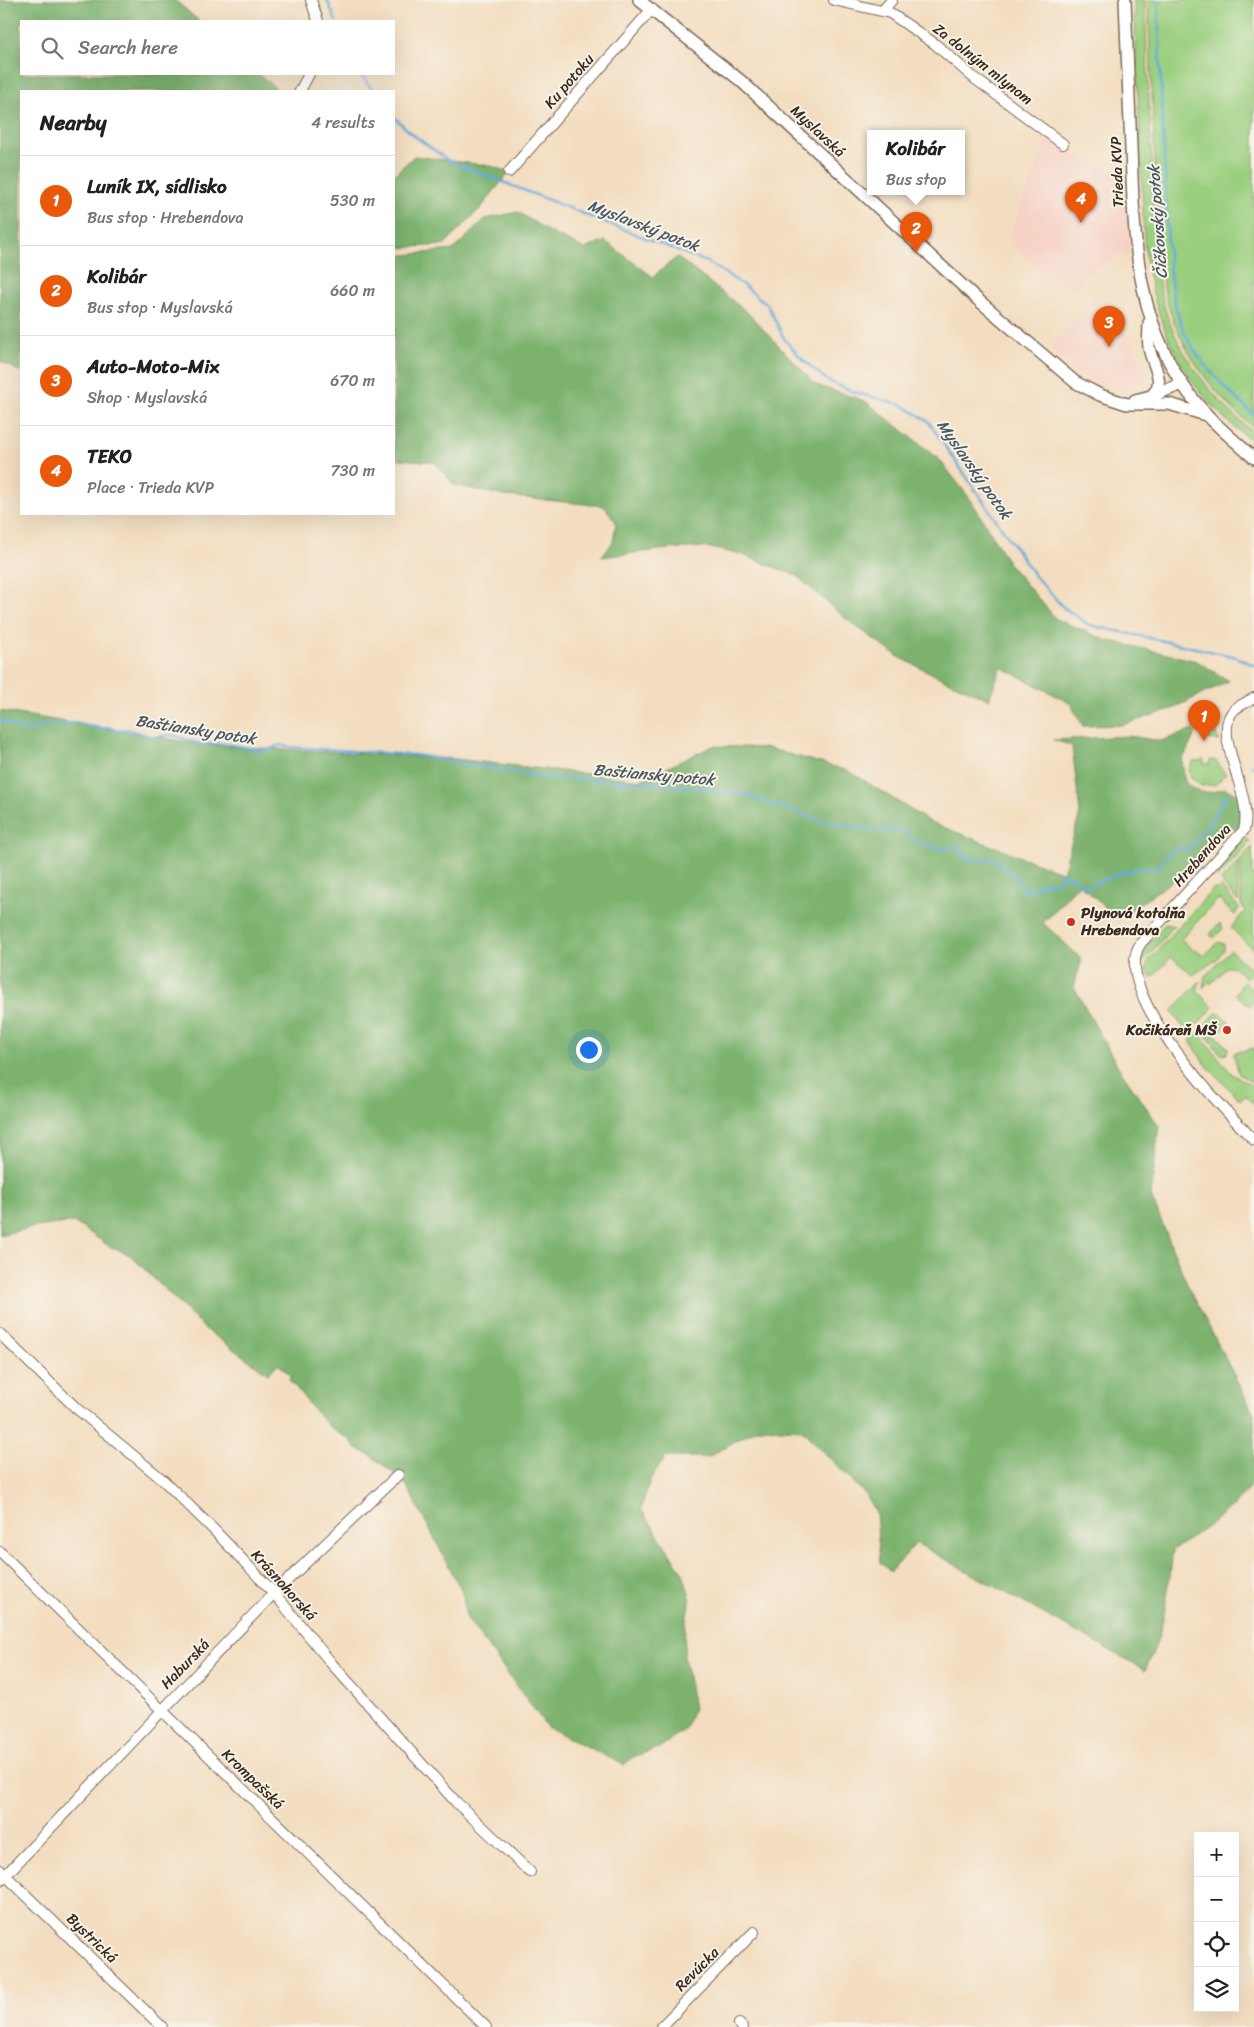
<!DOCTYPE html>
<html lang="en">
<head>
<meta charset="utf-8">
<style>
	:root { --surface:#fff; --page:#f2f2f2; --text:#202124; --muted:#757577; --line:#e0e0e0; --accent:#ea580c }
	body { margin:0; font-family:Sriracha,sans-serif; background:var(--page); color:var(--text) }
	.controls { position:absolute; right:15px; bottom:15px; display:grid; overflow:hidden; border-radius:0px; box-shadow:0 5px 20px #0002 }
	.controls button { width:45px; height:45px; display:grid; place-items:center; padding:0; border:0; border-bottom:1px solid var(--line); background:var(--surface); color:var(--text); font:25px sans-serif }
	.you { position:absolute; left:588px; top:1049px; width:18px; height:18px; margin:-12px; border:4px solid #fff; border-radius:50%; background:#1a73e8; box-shadow:0 0 0 8px #1a73e833 }
	.badge { display:grid; place-items:center; width:32px; height:32px; border-radius:50%; background:var(--accent); color:#fff; font-size:16px; font-weight:700 }
	.pin { position:absolute; translate:-50% -41px; filter:drop-shadow(0 1px 2px #0008) }
	.pin::after { content:''; position:absolute; top:26px; width:18px; height:15px; background:inherit; clip-path:polygon(0 0,100% 0,50% 100%) }
	.popup { position:absolute; left:867px; top:130px; width:98px; height:65px; box-sizing:border-box; display:grid; place-content:center; border-radius:0px; background:var(--surface); filter:drop-shadow(0 1px 4px #0005); font-size:16px; white-space:nowrap; color:var(--muted) }
	.popup b { font-size:19px; color:var(--text) }
	.popup::after { content:''; position:absolute; left:50%; top:100%; margin-left:-10px; border:10px solid transparent; border-top-color:var(--surface) }
	.list { margin:0; padding:0; list-style:none }
	h2 { display:flex; justify-content:space-between; align-items:center; height:65px; margin:0; padding:0 20px; font-size:21px }
	h2 small { font-size:16px; font-weight:400; color:var(--muted) }
	.list li { display:grid; grid-template-columns:32px 1fr auto; gap:15px; align-items:center; box-sizing:border-box; height:90px; padding:0 20px; border-top:1px solid var(--line) }
	.list b { display:block; font-size:19px; white-space:nowrap }
	.list p { margin:0; font-size:16px; white-space:nowrap; color:var(--muted) }
	.list em { font-size:16px; font-style:normal; color:var(--muted) }
	.icon { flex:none; width:28px; height:28px; fill:none; stroke:currentColor; stroke-width:2; stroke-linecap:round; stroke-linejoin:round }
	.map { position:relative; flex:none; width:1254px; height:2027px; overflow:hidden }
	.search { position:absolute; background:var(--surface); box-shadow:0 5px 20px #0002; left:20px; top:20px; width:375px; height:55px; display:flex; align-items:center; gap:12px; box-sizing:border-box; padding:0 18px; border-radius:0px; color:var(--muted); font-size:19px }
	.panel { position:absolute; background:var(--surface); box-shadow:0 5px 20px #0002; left:20px; top:90px; width:375px; height:425px; border-radius:0px }
	.map>svg:first-child { display:block }
	.built { fill:#f6d2c5 }
	.green { fill:#9bcf80; stroke:#6b7c4f }
	.forest { fill:#7cb26e; stroke:#5c6e46 }
	.lines { fill:none; stroke-linecap:round; stroke-linejoin:round }
	.stream { stroke:#65aadb; stroke-width:2.5 }
	.minor-casing { stroke:#7b6957; stroke-width:12 }
	.tertiary-casing { stroke:#7b6957; stroke-width:14 }
	.minor { stroke:#fff; stroke-width:10 }
	.tertiary { stroke:#fff; stroke-width:11 }
	.poi-dot { fill:#c8321e; stroke:#f7f3e8; stroke-width:2 }
	.labels { text-anchor:middle; stroke-width:4; stroke-linejoin:round; paint-order:stroke }
	.street-label { font-size:15px; fill:#3b2a1e; stroke:#f7f3e8 }
	.poi-label { font-size:15px; font-weight:bold; fill:#3b2a1e; stroke:#f7f3e8; text-anchor:start }
	.water-label { font-size:16px; font-style:italic; fill:#4a5760; stroke:#f7f3e8 }
</style>
</head>
<body>
<div class="map">
<svg width="1254" height="2027" viewBox="0 0 1254 2027">
	<rect width="100%" height="100%" fill="#f7f3e8"/>
	<filter id="ink" filterUnits="userSpaceOnUse"><feTurbulence type="fractalNoise" baseFrequency=".02" numOctaves="2"/><feDisplacementMap in="SourceGraphic" scale="10" xChannelSelector="R" yChannelSelector="G"/><feConvolveMatrix kernelMatrix="1 2 1 2 8 2 1 2 1" color-interpolation-filters="sRGB"/></filter>
	<filter id="wash" filterUnits="userSpaceOnUse"><feTurbulence type="fractalNoise" baseFrequency=".0096" numOctaves="4" result="noise"/><feDisplacementMap in="SourceGraphic" scale="20" xChannelSelector="R" yChannelSelector="G"/><feGaussianBlur stdDeviation="1.12" result="paint"/><feColorMatrix in="noise" values="0 0 0 0 0 0 0 0 0 0 0 0 0 0 0 0 0 1.4 0 .05"/><feComposite in="paint" operator="in"/></filter>
	<g filter="url(#wash)">
		<rect width="100%" height="100%" fill="#f3ddc0"/>
		<path class="built" d="M 1050,134 L 1074,154 L 1109,170 L 1117,177 L 1121,190 L 1132,190 L 1136,252 L 1119,255 L 1086,275 L 1077,291 L 1032,265 L 1008,238 Z
			M 1106,292 L 1147,372 L 1134,389 L 1119,391 L 1105,383 L 1102,389 L 1076,373 L 1061,356 L 1049,350 L 1094,298 L 1097,300 Z"/>
		<path class="green" d="M 1134,0 L 1145,0 C 1147,62 1150,124 1153,186 C 1155,230 1153,277 1168,318 C 1186,365 1216,401 1254,433 L 1254,443 C 1237,429 1220,416 1206,399 C 1168,354 1149,297 1144,239 Z
			M 1148,0 L 1254,0 L 1254,428 C 1217,397 1189,362 1172,317 C 1157,277 1158,231 1156,189 C 1153,126 1151,63 1148,0 Z
			M 1211,726 L 1220,741 L 1203,738 L 1207,728 Z
			M 1204,760 L 1204,764 L 1210,764 L 1210,760 L 1215,760 L 1226,774 L 1215,785 L 1201,786 L 1191,778 L 1189,770 L 1193,761 Z
			M 1247,839 L 1250,841 L 1248,844 L 1218,878 L 1217,867 L 1238,844 Z
			M 1252,847 L 1253,868 L 1251,871 L 1254,876 L 1253,950 L 1231,928 L 1245,911 L 1241,904 L 1240,860 Z
			M 1238,862 L 1238,902 L 1221,881 Z
			M 1221,886 L 1239,908 L 1235,915 L 1218,899 L 1181,939 L 1194,951 L 1196,949 L 1204,956 L 1218,942 L 1224,944 L 1224,950 L 1216,960 L 1193,975 L 1171,957 L 1151,979 L 1146,967 L 1149,960 L 1214,888 L 1217,890 Z
			M 1220,923 L 1223,929 L 1215,937 L 1212,937 L 1210,934 Z
			M 1165,924 L 1174,926 L 1142,963 L 1139,963 L 1141,952 Z
			M 1230,950 L 1253,971 L 1246,978 L 1232,966 L 1227,967 L 1211,984 L 1209,981 L 1203,988 L 1205,976 Z
			M 1200,981 L 1197,991 L 1213,1007 L 1188,1035 L 1172,1011 Z
			M 1244,982 L 1254,991 L 1254,1001 L 1250,1006 L 1235,994 Z
			M 1217,1012 L 1229,1021 L 1221,1031 L 1215,1028 L 1203,1031 L 1202,1027 Z
			M 1198,1032 L 1231,1073 L 1254,1087 L 1254,1104 L 1245,1095 L 1240,1100 L 1206,1065 L 1190,1041 Z
			M 1208,1035 L 1217,1036 L 1228,1048 L 1227,1053 L 1222,1055 L 1207,1037 Z
			M 1254,1048 L 1254,1083 L 1239,1074 L 1234,1055 L 1234,1053 Z"/>
		<path class="forest" d="M 0,0 L 175,0 L 199,21 L 21,21 L 21,74 L 259,74 L 279,91 L 21,91 L 21,372 L 0,361 Z
			M 414,156 L 491,166 L 509,172 L 480,209 L 444,245 L 394,248 L 394,175 Z
			M 518,212 L 551,233 L 585,249 L 605,241 L 653,277 L 677,257 L 747,312 L 816,385 L 865,401 L 939,459 L 971,500 L 1009,564 L 1056,619 L 1106,640 L 1197,661 L 1229,681 L 1172,709 L 1122,725 L 1083,726 L 1070,703 L 1001,667 L 989,699 L 947,681 L 897,656 L 845,618 L 797,576 L 743,555 L 706,547 L 667,549 L 601,557 L 613,542 L 616,522 L 604,506 L 505,496 L 454,485 L 435,462 L 398,459 L 394,461 L 394,256 L 453,250 L 485,219 Z
			M 0,711 L 205,745 L 455,759 L 641,780 L 713,746 L 767,748 L 849,771 L 930,822 L 1063,873 L 1080,813 L 1072,746 L 1054,740 L 1129,736 L 1161,741 L 1193,730 L 1195,734 L 1182,761 L 1185,781 C 1194,794 1210,795 1224,788 L 1245,797 L 1242,835 L 1233,828 L 1222,830 L 1194,866 L 1142,902 L 1130,914 L 1118,919 L 1079,884 L 1043,923 L 1082,959 L 1074,987 L 1117,1065 L 1159,1126 L 1151,1196 L 1187,1284 L 1254,1414 L 1254,1478 C 1244,1504 1197,1534 1173,1550 C 1168,1590 1165,1633 1145,1670 L 916,1543 L 891,1572 L 880,1563 L 876,1513 L 864,1493 L 802,1430 L 758,1428 L 708,1457 L 666,1457 L 650,1480 L 641,1509 L 683,1573 L 690,1597 L 685,1627 L 684,1657 L 694,1708 L 684,1730 L 659,1748 L 633,1757 L 624,1765 L 547,1727 L 466,1617 L 462,1591 L 404,1481 L 370,1455 L 357,1449 L 349,1438 C 326,1432 306,1397 289,1380 L 292,1376 L 278,1364 L 268,1374 L 204,1328 L 130,1255 L 109,1246 L 74,1222 L 35,1227 L 0,1235 Z"/>
		<g class="lines">
			<path class="stream" d="M 327,0 L 336,21
				M 1158,0 C 1160,64 1163,129 1166,193 C 1168,236 1166,292 1184,332 C 1199,364 1228,391 1254,415
				M 361,74 L 373,91
				M 394,117 L 412,134 L 449,161 L 709,263 L 743,285 L 767,304 L 785,340 L 803,360 L 828,381 L 854,392 L 902,405 L 928,421 L 1034,575 L 1063,607 L 1089,625 L 1233,656 L 1254,665
				M 0,720 L 26,731 L 51,723 L 61,725 L 76,722 L 100,729 L 108,727 L 118,731 L 127,729 L 153,737 L 172,735 L 201,744 L 225,744 L 265,751 L 280,745 L 289,747 L 415,755 L 551,778 L 640,782 L 737,792 L 825,822 L 871,830 L 904,831 C 918,848 940,851 960,846 L 966,859 L 991,859 L 1000,862 L 1001,867 C 1013,871 1020,881 1024,892 L 1047,882 L 1057,883 L 1062,874 L 1076,879 L 1086,888 C 1112,875 1129,867 1159,868 L 1164,858 L 1179,848 L 1188,850 L 1208,825 L 1227,794
				M 1252,766 L 1254,764"/>
		</g>
	</g>
	<g filter="url(#ink)">
		<g class="lines">
			<g class="minor-casing">
				<path id="minor" d="M 311,0 L 318,21
					M 834,0 L 890,13 L 935,44 L 974,78 L 1063,144
					M 883,10 L 892,0
					M 300,91 L 309,74
					M 509,172 L 652,9
					M 1254,698 C 1248,702 1239,705 1234,710 C 1210,734 1254,793 1244,830 L 1141,943 C 1107,989 1223,1109 1254,1140
					M 0,1334 L 76,1408 L 163,1480 L 214,1530 L 274,1593 L 332,1664 L 456,1802 L 530,1872
					M 0,1552 L 486,2027
					M 0,1870 L 162,2027
					M 0,1881 L 274,1593 L 398,1475
					M 739,2024 L 742,2027
					M 661,2027 L 754,1932"/>
			</g>
			<g class="tertiary-casing">
				<path id="tertiary" d="M 639,0 L 741,81 L 977,299 L 1075,382 L 1100,395 L 1127,404 L 1169,404 L 1206,415
					M 1125,0 C 1127,49 1129,99 1131,148 C 1134,233 1134,311 1183,385 C 1202,414 1228,435 1254,458
					M 1151,396 L 1182,384
					M 1135,400 L 1151,396 C 1168,382 1151,364 1149,347 C 1148,339 1149,331 1149,323"/>
			</g>
			<use href="#minor" class="minor"/>
			<use href="#tertiary" class="tertiary"/>
		</g>
	</g>
	<g class="poi-dot">
		<circle cx="1071" cy="922" r="5"/>
		<circle cx="1227" cy="1030" r="5"/>
	</g>
	<g class="labels">
		<g class="street-label">
			<text transform="translate(983 64) rotate(38)" y="5">Za dolným mlynom</text>
			<text transform="translate(569 81) rotate(-49)" y="5">Ku potoku</text>
			<text transform="translate(818 131) rotate(43)" y="5">Myslavská</text>
			<text transform="translate(1117 172) rotate(-92)" y="5">Trieda KVP</text>
			<text transform="translate(1202 855) rotate(-48)" y="5">Hrebendova</text>
			<text transform="translate(284 1585) rotate(48)" y="5">Krásnohorská</text>
			<text transform="translate(185 1664) rotate(-46)" y="5">Haburská</text>
			<text transform="translate(253 1779) rotate(44)" y="5">Krompašská</text>
			<text transform="translate(92 1938) rotate(44)" y="5">Bystrická</text>
			<text transform="translate(697 1969) rotate(-45)" y="5">Revúcka</text>
		</g>
		<g class="poi-label">
			<text x="1081" y="918">Plynová kotolňa<tspan x="1081" dy="17">Hrebendova</tspan></text>
			<text x="1217" y="1035" text-anchor="end">Kočikáreň MŠ</text>
		</g>
		<g class="water-label">
			<text transform="translate(1157 222) rotate(-94)" y="6">Čičkovský potok</text>
			<text transform="translate(644 225) rotate(21)" y="6">Myslavský potok</text>
			<text transform="translate(975 469) rotate(55)" y="6">Myslavský potok</text>
			<text transform="translate(196 729) rotate(9)" y="6">Baštiansky potok</text>
			<text transform="translate(654 774) rotate(5)" y="6">Baštiansky potok</text>
		</g>
	</g>
</svg>
<div class="controls">
<button>+</button>
<button>−</button>
<button><svg class="icon" aria-label="locate" viewBox="0 0 24 24"><circle cx="12" cy="12" r="6"/><path d="M12 2v4M12 18v4M2 12h4M18 12h4"/></svg></button>
<button><svg class="icon" aria-label="layers" viewBox="0 0 24 24"><path d="M12 4l9 5-9 5-9-5zM3 14l9 5 9-5"/></svg></button>
</div>
<div class="you"></div>
<div class="pin badge" style="left:1204px;top:741px">1</div>
<div class="pin badge" style="left:916px;top:253px">2</div>
<div class="popup"><b>Kolibár</b>Bus stop</div>
<div class="pin badge" style="left:1109px;top:347px">3</div>
<div class="pin badge" style="left:1081px;top:223px">4</div>
<div class="search"><svg class="icon" aria-label="search" viewBox="0 0 24 24"><circle cx="10" cy="10" r="6"/><path d="M15 15l6 6"/></svg>Search here</div>
<section class="panel">
<h2>Nearby<small>4 results</small></h2>
<ul class="list">
<li><span class="badge">1</span><div><b>Luník IX, sídlisko</b><p>Bus stop · Hrebendova</p></div><em>530 m</em></li>
<li><span class="badge">2</span><div><b>Kolibár</b><p>Bus stop · Myslavská</p></div><em>660 m</em></li>
<li><span class="badge">3</span><div><b>Auto-Moto-Mix</b><p>Shop · Myslavská</p></div><em>670 m</em></li>
<li><span class="badge">4</span><div><b>TEKO</b><p>Place · Trieda KVP</p></div><em>730 m</em></li>
</ul>
</section>
</div>
</body>
</html>
